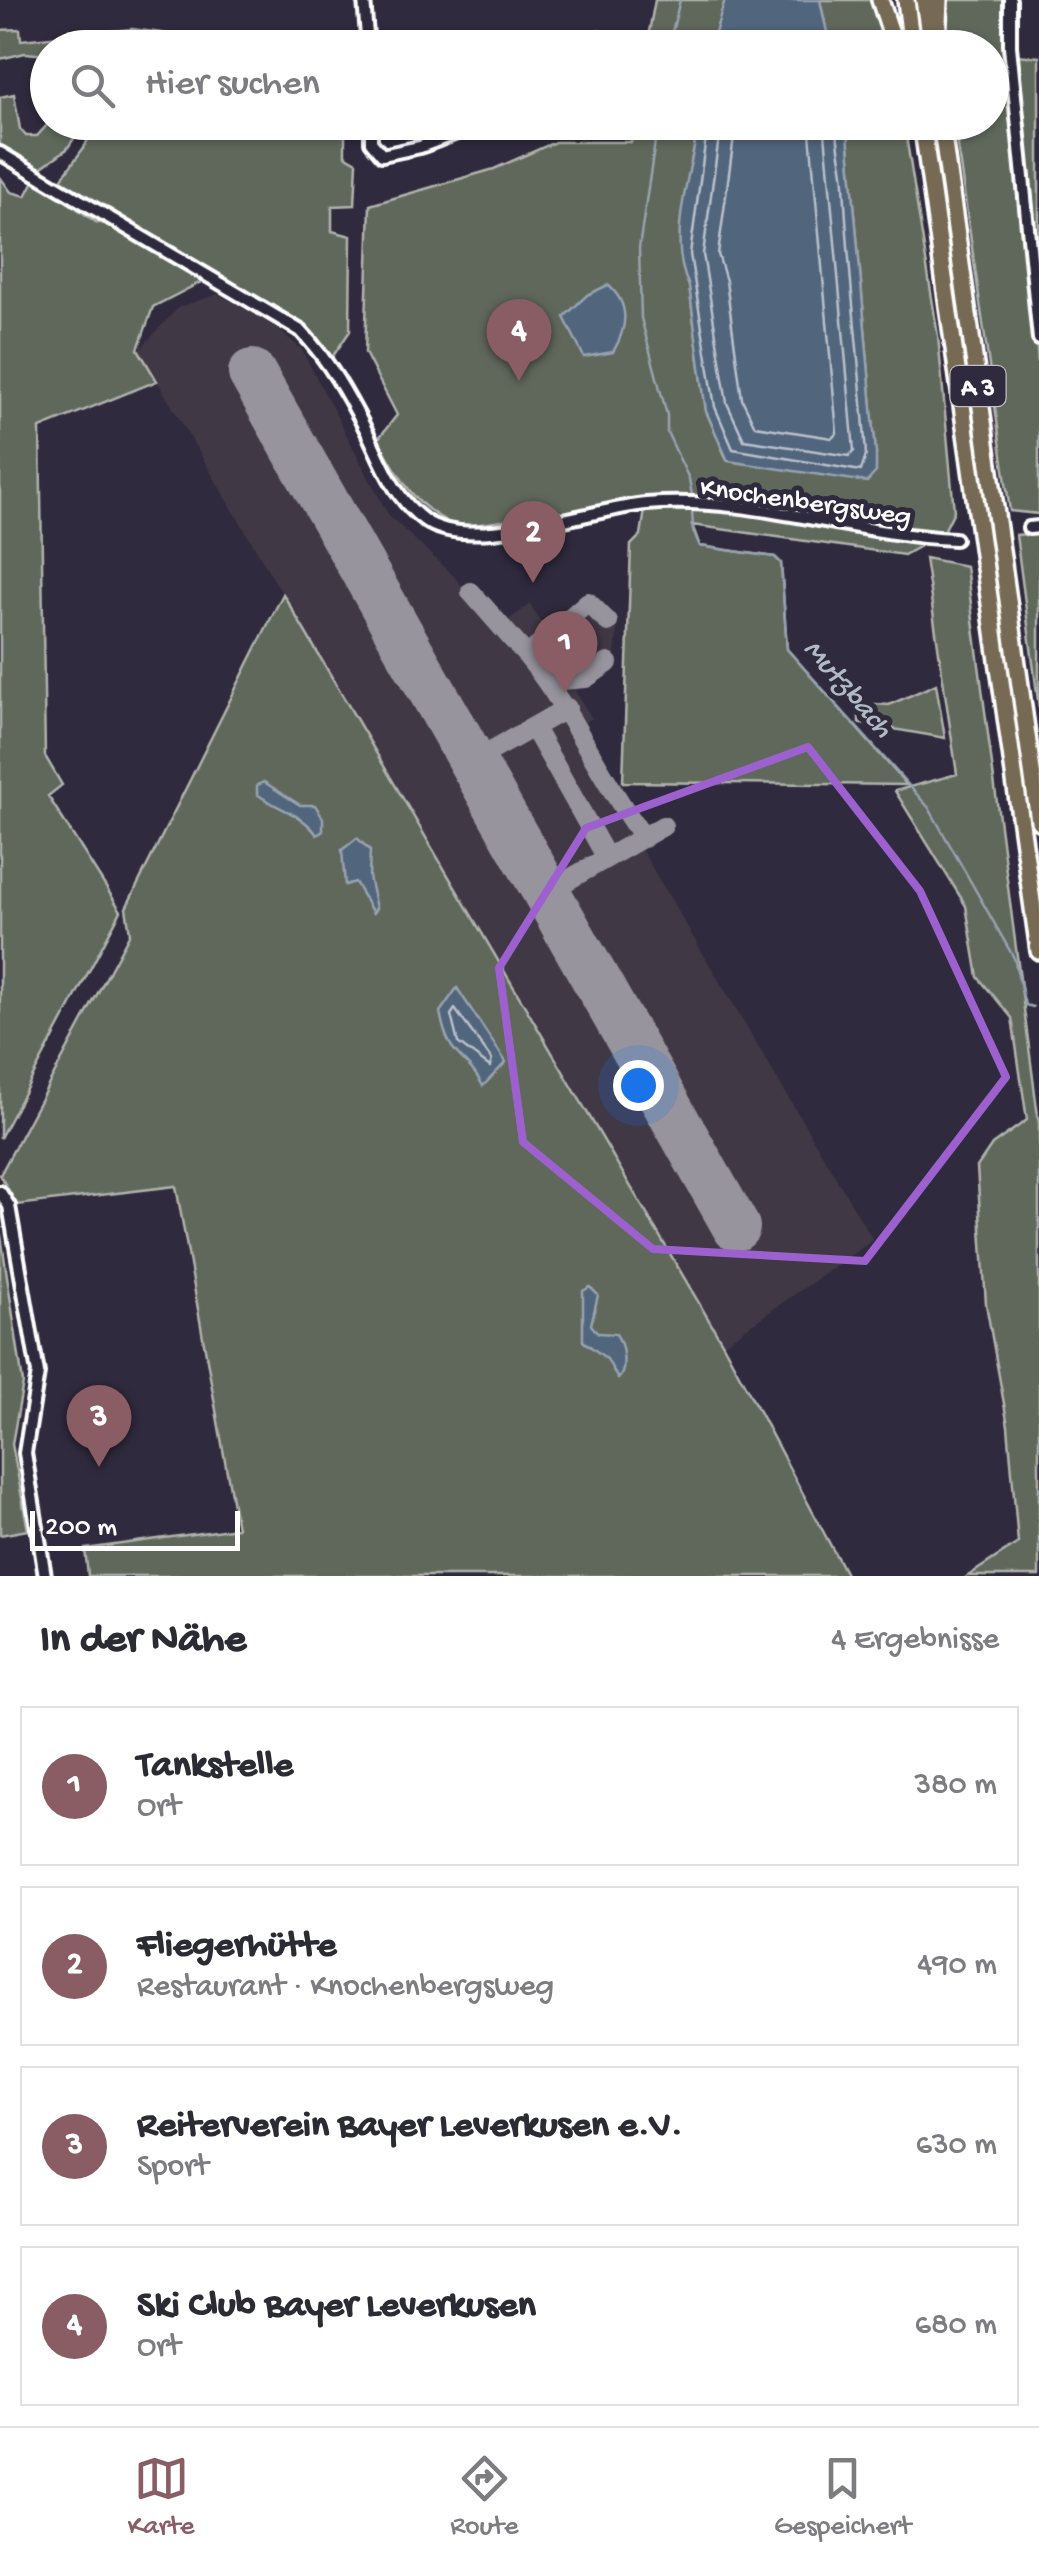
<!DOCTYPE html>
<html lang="de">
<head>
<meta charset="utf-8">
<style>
	:root { --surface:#fff; --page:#f2f2f3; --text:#2b2b33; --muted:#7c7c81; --line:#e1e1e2; --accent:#8a5d65 }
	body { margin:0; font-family:"Gochi Hand",sans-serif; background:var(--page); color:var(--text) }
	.scale { position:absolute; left:30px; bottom:25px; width:210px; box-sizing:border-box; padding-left:10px; border:5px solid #fff; border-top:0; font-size:28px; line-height:35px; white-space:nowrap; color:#fff; -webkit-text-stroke:8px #2f2a3d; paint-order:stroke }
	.you { position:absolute; left:638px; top:1085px; width:35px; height:35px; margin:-25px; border:8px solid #fff; border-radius:50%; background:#1a73e8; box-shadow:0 0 0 15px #1a73e833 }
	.badge { display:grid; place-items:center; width:65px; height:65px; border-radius:50%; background:var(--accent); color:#fff; font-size:32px; font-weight:700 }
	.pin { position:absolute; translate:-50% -82px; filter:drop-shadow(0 2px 5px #0008) }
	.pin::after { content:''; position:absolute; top:52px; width:35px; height:30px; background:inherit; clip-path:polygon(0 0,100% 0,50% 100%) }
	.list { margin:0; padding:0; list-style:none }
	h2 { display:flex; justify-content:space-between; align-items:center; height:130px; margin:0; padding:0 40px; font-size:42px }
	h2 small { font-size:32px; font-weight:400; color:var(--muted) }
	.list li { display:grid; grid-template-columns:65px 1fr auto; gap:30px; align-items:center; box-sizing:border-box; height:160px; margin:0 20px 20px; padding:0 20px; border:2px solid var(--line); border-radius:0px }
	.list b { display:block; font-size:38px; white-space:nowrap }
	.list p { margin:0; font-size:32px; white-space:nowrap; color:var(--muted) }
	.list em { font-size:32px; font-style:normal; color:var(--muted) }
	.icon { flex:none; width:55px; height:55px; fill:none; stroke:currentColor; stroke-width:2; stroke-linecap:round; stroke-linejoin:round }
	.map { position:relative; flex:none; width:1039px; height:1576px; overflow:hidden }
	.search { position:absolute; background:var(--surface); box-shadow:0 2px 8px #0004; left:30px; right:30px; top:30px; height:110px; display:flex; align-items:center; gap:25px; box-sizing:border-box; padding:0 35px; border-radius:55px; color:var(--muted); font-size:38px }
	.sheet { height:850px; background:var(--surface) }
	nav { display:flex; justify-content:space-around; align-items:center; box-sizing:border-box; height:140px; border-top:2px solid var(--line); background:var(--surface); font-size:28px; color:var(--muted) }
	nav a { display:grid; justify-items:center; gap:5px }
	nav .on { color:var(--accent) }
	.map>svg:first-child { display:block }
	.built { fill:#413845 }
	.green { fill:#60675b; stroke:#b0b3ad; stroke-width:2.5 }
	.water { fill:#51657c; stroke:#97a3b0; stroke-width:2.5 }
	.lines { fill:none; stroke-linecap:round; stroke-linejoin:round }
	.shore { stroke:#b9c1cb; stroke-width:2.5 }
	.stream { stroke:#97a3b0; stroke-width:2.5 }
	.taxiway { stroke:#97949e; stroke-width:20 }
	.runway { stroke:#97949e; stroke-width:48 }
	.minor-casing { stroke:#fff; stroke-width:18 }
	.highway-casing { stroke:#fff; stroke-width:22 }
	.minor { stroke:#2f2a3d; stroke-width:10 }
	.highway { stroke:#766a55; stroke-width:15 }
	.marked { fill:none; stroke:#9c61cf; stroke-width:8; stroke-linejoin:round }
	.labels { text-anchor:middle; stroke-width:10; stroke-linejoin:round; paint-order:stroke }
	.shield { fill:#2f2a3d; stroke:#c1bfc5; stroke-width:2.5 }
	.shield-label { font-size:25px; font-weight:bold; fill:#fff }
	.street-label { font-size:28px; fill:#fff; stroke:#2f2a3d }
	.water-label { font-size:30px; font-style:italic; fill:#b1bac4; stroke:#2f2a3d }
</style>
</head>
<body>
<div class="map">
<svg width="1039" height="1576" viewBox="0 0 1039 1576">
	<rect width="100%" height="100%" fill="#2f2a3d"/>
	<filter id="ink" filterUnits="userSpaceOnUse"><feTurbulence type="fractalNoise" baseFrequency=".01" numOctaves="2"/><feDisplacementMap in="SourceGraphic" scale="20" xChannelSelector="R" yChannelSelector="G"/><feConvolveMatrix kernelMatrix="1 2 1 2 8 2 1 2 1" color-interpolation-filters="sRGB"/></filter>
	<g filter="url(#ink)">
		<path class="built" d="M 218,294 L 270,322 L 302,350 L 389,516 L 452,574 L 498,628 L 530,604 L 542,624 L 589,595 L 618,622 L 614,666 L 575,691 L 592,718 L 571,731 L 873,1240 L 723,1344 L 139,350 L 179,307 Z"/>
		<path class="green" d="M 655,0 L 725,0 L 711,47 L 646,48 Z
			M 820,0 L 874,0 L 888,47 L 830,47 Z
			M 943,0 L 1007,0 L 1039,375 L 1039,514 L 1010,511 L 954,123 L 992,122 L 992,48 L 945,47 Z
			M 20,29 L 21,40 L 132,29 L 200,38 L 202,47 L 48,48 L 47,55 L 25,53 L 0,59 L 0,30 Z
			M 1015,55 L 1039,57 L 1039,308 Z
			M 14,94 L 20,129 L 26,136 L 37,136 L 49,123 L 84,123 L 67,149 L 39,169 L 0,145 L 0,97 Z
			M 95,123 L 345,123 L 345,155 L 357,162 L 355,205 L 332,206 L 332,231 L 351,236 L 350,331 L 331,359 L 300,326 L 269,305 L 59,182 L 85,146 Z
			M 633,123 L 699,123 C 691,166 669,245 689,286 L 706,411 L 727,460 L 797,470 L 876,454 L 847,123 L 904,123 L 938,336 L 954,511 L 943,533 L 904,555 L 692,525 L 700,546 L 775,557 L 781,563 L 787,649 L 907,785 L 623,782 L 631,545 L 641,535 L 645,510 L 681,510 L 678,497 L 459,527 C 414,509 401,479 378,439 L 397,415 L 365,353 L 370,205 L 494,169 L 555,142 L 631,142 Z
			M 0,177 L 11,192 L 26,196 L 35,179 L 96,222 L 111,225 L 203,281 L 153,307 L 138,349 L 157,381 L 40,428 L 45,756 L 62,785 L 48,796 L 121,911 L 0,1138 Z
			M 1039,533 L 1039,708 L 1016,535 Z
			M 925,558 L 966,566 L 1039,1124 L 1039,1576 L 968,1576 L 1018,1543 L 1008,1426 L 986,1304 L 977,1167 L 992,1145 L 1027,1120 L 1012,1018 L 978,977 L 966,906 L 895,791 L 957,774 Z
			M 283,594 L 723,1344 L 847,1576 L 88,1576 L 85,1549 L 237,1528 L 176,1186 L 17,1205 L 0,1175 L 130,933 L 126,908 Z
			M 936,684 L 945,738 L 859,723 L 859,703 L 889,705 Z
			M 0,1229 L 23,1383 L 12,1444 L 28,1530 L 0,1535 Z"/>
		<path class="water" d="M 725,0 L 820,0 L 830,47 L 711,47 Z
			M 699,123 L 847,123 L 876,454 L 876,472 L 867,482 L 728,461 L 706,411 L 689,286 C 666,240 691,171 699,123 Z
			M 608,285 C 631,305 627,328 613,352 L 584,357 L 564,317 L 587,295 Z
			M 264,782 L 300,805 L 315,805 L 323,818 L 323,831 L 317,835 C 302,813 278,810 257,794 L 257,785 Z
			M 357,838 L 370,850 L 369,877 L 376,908 L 373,913 L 355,882 L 345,885 L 342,850 Z
			M 457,988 L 506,1062 L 483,1086 C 464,1050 449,1062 440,1012 Z
			M 590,1287 L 598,1295 L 591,1325 L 598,1333 L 616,1334 C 624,1345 627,1371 618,1379 L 607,1359 L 583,1341 L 583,1291 Z"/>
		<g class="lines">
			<path class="shore" d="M 708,122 L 690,254 L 715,407 L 733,449 L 861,471 L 866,455 C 860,364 848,274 844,184 C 843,162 836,145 837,122
				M 721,122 L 703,254 L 727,403 L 744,440 L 849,456 L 854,451 L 824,122
				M 736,122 L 718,254 L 726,281 L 742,399 L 755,426 L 832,438 L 837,433 L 809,122
				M 455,1009 L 492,1060 L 490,1067 L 458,1043 L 451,1015 Z"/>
			<path class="stream" d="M 668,48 L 680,0
				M 658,122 L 639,248 L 641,318 L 667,415 L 667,432 L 689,479 L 693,501
				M 692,508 L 693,531 L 700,546 L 775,557 L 781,563 L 787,649 L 929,808 L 1014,958 L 1025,1005 L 1033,1007"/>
			<path class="taxiway" d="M 471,592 L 527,656
				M 608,622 L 588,602 L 527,656 C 574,713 600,779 644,838
				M 542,675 L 563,654
				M 547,681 L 586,678 L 608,663
				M 534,728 L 607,858
				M 473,761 L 567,708
				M 547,892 L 663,826"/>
			<path class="runway" d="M 252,373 L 736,1227"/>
			<g class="minor-casing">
				<path id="minor" d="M 364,0 L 368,48
					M 1010,0 L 1010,46 L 1039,339
					M 598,38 L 603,48
					M 371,122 L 371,142 L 382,155 L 420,147 L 485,122
					M 0,153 L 301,331 C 329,361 348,395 367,432 C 382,463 394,498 424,520 C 470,554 590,509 646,504 C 751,495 852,535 955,539
					M 1029,528 L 1039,527
					M 0,1192 L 9,1206 L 38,1373 L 25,1453 L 45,1576"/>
			</g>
			<g class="highway-casing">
				<path id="highway" d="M 880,0 L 896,48
					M 906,0 L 912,48
					M 924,0 L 931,48
					M 937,44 L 939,0
					M 922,122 L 1039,951
					M 941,122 L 1039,821"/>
			</g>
			<use href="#minor" class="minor"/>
			<use href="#highway" class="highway"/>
		</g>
	</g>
	<path class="marked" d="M 808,747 L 920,891 L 1006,1077 L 865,1261 L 653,1249 L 523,1142 L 499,968 L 586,828 Z"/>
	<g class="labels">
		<rect class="shield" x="950.5" y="366" width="55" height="40" rx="8"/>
		<g class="shield-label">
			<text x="978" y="395">A 3</text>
		</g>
		<g class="street-label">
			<text transform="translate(806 499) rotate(8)" y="10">Knochenbergsweg</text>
		</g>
		<g class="water-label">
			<text transform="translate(850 687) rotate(49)" y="10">Mutzbach</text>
		</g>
	</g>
</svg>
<div class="scale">200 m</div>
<div class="you"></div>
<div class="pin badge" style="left:565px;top:693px">1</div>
<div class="pin badge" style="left:533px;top:583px">2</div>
<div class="pin badge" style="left:99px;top:1467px">3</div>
<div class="pin badge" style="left:519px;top:381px">4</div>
<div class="search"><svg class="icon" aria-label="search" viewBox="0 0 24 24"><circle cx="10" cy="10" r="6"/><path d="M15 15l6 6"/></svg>Hier suchen</div>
</div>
<section class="sheet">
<h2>In der Nähe<small>4 Ergebnisse</small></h2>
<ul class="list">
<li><span class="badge">1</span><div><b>Tankstelle</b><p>Ort</p></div><em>380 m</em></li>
<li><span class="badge">2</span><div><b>Fliegerhütte</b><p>Restaurant · Knochenbergsweg</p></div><em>490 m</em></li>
<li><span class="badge">3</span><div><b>Reiterverein Bayer Leverkusen e.V.</b><p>Sport</p></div><em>630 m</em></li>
<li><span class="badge">4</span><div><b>Ski Club Bayer Leverkusen</b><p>Ort</p></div><em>680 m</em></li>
</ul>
</section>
<nav>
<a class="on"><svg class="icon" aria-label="map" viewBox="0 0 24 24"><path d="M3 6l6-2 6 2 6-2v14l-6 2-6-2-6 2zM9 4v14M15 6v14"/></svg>Karte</a>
<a><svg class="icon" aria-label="directions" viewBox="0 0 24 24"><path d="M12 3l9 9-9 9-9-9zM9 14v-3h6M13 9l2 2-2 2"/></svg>Route</a>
<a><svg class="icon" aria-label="saved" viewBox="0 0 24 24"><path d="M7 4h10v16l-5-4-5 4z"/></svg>Gespeichert</a>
</nav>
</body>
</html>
